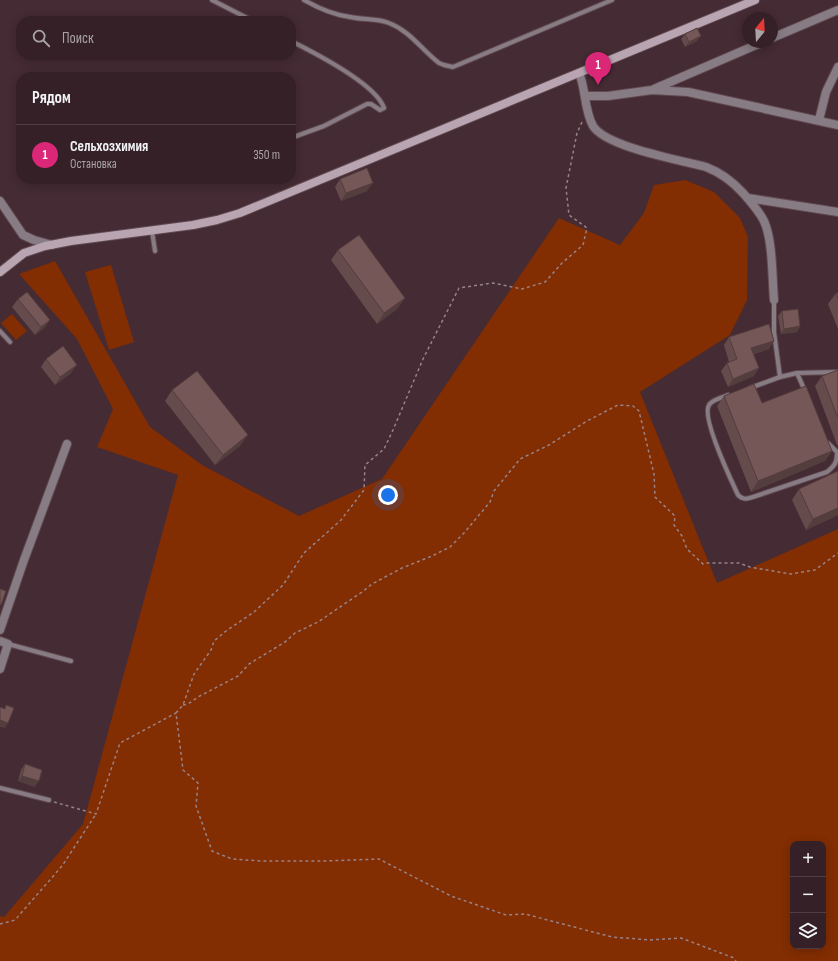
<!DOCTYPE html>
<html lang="ru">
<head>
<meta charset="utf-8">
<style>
	:root { --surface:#342026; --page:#3c282e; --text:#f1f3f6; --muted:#a9a3a7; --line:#4e3e43; --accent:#db2777 }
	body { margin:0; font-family:"Sofia Sans Condensed",sans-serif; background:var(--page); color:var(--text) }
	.controls { position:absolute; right:12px; bottom:12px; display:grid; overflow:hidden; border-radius:8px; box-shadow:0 2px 10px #0003 }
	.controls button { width:36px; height:36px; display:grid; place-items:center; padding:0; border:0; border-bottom:1px solid var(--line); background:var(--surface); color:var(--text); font:20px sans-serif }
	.compass { position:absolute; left:742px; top:12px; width:36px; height:36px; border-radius:50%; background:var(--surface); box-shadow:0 2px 10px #0003; rotate:18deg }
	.you { position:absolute; left:388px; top:495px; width:14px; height:14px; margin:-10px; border:3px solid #fff; border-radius:50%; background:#1a73e8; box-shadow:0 0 0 6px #1a73e833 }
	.badge { display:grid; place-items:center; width:26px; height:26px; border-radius:50%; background:var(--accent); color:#fff; font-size:13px; font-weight:700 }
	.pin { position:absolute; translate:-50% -33px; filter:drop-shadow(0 1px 2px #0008) }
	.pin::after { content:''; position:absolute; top:21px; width:14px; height:12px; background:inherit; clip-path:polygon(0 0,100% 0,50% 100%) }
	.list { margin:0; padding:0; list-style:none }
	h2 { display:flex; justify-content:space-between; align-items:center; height:52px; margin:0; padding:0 16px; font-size:17px }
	h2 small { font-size:13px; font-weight:400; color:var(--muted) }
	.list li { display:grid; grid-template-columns:26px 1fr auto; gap:12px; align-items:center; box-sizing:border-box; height:60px; padding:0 16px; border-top:1px solid var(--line) }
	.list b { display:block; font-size:15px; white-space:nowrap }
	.list p { margin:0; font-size:13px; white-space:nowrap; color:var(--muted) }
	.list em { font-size:13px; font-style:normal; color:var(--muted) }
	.icon { flex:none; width:22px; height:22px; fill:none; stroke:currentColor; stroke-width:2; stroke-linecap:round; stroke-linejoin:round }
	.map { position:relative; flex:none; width:838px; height:961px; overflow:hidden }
	.search { position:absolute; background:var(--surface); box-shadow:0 2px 10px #0003; left:16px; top:16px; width:280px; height:44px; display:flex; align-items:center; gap:10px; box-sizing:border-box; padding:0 14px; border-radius:16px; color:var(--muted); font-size:15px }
	.panel { position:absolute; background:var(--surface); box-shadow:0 2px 10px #0003; left:16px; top:72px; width:280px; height:112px; border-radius:16px }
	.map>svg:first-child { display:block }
	.green { fill:#822d02; fill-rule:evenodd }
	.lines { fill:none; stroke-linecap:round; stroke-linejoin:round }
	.service-casing { stroke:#614950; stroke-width:6 }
	.minor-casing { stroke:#614950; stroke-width:10 }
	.secondary-casing { stroke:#614950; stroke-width:10 }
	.path { stroke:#988389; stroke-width:1.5; stroke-dasharray:3 3; stroke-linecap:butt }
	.service { stroke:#887c84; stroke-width:4 }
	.minor { stroke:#887c84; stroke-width:8 }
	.secondary { stroke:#b8a5b1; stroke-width:8 }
	.wall { fill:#654b4b }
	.shaded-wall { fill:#533d3d }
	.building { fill:#765757; stroke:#533d3d }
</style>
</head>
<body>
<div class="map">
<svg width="838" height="961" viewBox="0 0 838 961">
	<rect width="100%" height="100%" fill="#452b33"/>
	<path class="green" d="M 685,180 L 714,192 L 740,218 L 748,237 L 747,300 L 730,335 L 640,392 L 717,583 L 838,529 L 838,961 L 0,961 L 0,916 L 4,917 L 83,824 L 178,475 L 97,447 L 113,409 L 77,339 L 19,274 L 55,261 L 150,427 L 202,465 L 299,516 L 382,479 L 559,218 L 620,245 L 644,213 L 654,185 ZM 793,844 L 823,844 L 823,946 L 793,946 Z
		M 111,265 L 134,342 L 109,350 L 85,272 Z
		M 12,314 L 27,331 L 16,340 L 1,323 Z"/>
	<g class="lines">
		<g class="service-casing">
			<path id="service" d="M 212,0 L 253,21
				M 304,0 C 318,8 334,15 350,17 C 363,20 377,18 389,23 C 410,31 422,50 439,63 L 444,65 L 453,67 L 612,0
				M 291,41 C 313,52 376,84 384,108 L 380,110 L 371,104 L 367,104 L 324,126 L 291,138
				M 152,231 L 155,251
				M 774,300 L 774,332 L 780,377 L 797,373 L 838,372
				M 0,331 L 10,342
				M 797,373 L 805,391
				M 750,388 L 780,377
				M 728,395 C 722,398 713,399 709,405 C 701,417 731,480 738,495 C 743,500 747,499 753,497 L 827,472 C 834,466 837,463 837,454
				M 828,443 L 838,453
				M 8,644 L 71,661
				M 0,788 L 49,800"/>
		</g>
		<g class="minor-casing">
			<path id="minor" d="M 772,38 L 838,10
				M 579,73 C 586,89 584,110 593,126 C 606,147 680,160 706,167 C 722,173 732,181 743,193 C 751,202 759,211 764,221 C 773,241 772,277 774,300
				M 654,89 L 763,42
				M 585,96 L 608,96 L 652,90 L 688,92 L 838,125
				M 819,120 L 826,92 L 838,67
				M 748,198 L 838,212
				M 0,201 L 23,235 L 34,240 L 52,245
				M 0,630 L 24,560 L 67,444
				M 0,641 L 8,644 L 0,669"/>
		</g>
		<g class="secondary-casing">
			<path id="secondary" d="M 0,272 L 24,253 L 45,246 L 71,241 L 193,225 L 217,220 L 240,213 L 755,0"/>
		</g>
		<path class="path" d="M 582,122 L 577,133 L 566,188 L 569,215 L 587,228 L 583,245 L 562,263 L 545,282 L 522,289 L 493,283 L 459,288 L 423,359 L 393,430 L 384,449 L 365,465 L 364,490 L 341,520 L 304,553 L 283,585 L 254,612 L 226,631 L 214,641 L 211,650 L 194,674 L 183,705 L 176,713 L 183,770 L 198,783 L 196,806 L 212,851 L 232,859 L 261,861 L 325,861 L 379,859 L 451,896 L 506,915 L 525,914 L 612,937 L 650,940 L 681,938 L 734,958 L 736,961
			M 183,705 L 188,704 L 198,697 L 238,676 L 249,664 L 285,642 L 295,633 L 318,622 L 362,592 L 372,584 L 402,568 L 432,556 L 450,547 L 464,533 L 490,502 L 494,491 L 520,459 L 549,445 L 587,421 L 618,405 L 633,406 L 639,411 L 654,474 L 655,497 L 675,516 L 674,525 L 682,536 L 687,549 L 703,564 L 706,563 L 739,563 L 750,567 L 791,574 L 815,570 L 838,553
			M 54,802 L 96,814 L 120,743 L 176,713
			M 0,924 L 15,920 L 62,866 L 96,814"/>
		<use href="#service" class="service"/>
		<use href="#minor" class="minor"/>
		<use href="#secondary" class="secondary"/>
	</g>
	<path class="wall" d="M 685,34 L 697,41 L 685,47 L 681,39 Z
		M 340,179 L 367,191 L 341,201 L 335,187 Z
		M 338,250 L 405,298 L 397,309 L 377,324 L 331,260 Z
		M 836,293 L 838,293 L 838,329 L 828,304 Z
		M 18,299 L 50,320 L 44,328 L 35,335 L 12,307 Z
		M 782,311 L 800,326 L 797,332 L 781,334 L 778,316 Z
		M 729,337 L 769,349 L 754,354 L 754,376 L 728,387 L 721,371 L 727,363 L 729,362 L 724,345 Z
		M 46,359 L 71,373 L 55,385 L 41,367 Z
		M 838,370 L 838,445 L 837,445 L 815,386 L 822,376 Z
		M 172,390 L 240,446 L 215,465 L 165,401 Z
		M 724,396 L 762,403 L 832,451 L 825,461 L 751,492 L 717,406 Z
		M 799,489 L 838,515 L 806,530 L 792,500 Z
		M 25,764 L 35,787 L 18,781 L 21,770 Z"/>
	<path class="shaded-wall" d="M 701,36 L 697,41 L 685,47 L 689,42 Z
		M 373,183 L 367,191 L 341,201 L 346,193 Z
		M 405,298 L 397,309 L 377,324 L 384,313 Z
		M 50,320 L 44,328 L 35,335 L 41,327 Z
		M 800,326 L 797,332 L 781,334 L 784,329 Z
		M 774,341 L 769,349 L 746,356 L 751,348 Z
		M 77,365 L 71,373 L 55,385 L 60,377 Z
		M 759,368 L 754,376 L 728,387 L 733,379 Z
		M 248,435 L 240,446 L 215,465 L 223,455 Z
		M 832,451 L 825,461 L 751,492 L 758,481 Z
		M 838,508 L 838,515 L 806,530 L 813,519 Z
		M 0,720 L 8,723 L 5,728 L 0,727 Z
		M 22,776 L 39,781 L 35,787 L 18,781 Z"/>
	<path class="building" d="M 697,28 L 701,36 L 689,42 L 685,34 Z
		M 367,168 L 373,183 L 346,193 L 340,179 Z
		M 359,235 L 405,298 L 384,313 L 338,250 Z
		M 27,292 L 50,320 L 41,327 L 18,299 Z
		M 836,293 L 838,293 L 838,299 Z
		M 798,309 L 800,326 L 784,329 L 782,311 Z
		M 769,324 L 774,341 L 751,348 L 759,368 L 733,379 L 727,363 L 737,359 L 729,337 Z
		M 63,346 L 77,365 L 60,377 L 46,359 Z
		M 838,370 L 838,418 L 822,376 Z
		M 197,371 L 248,435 L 223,455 L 172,390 Z
		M 754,384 L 762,403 L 806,386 L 832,451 L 758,481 L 724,396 Z
		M 838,471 L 838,508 L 813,519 L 799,489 Z
		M 0,589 L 6,591 L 1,605 L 0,604 Z
		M 6,705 L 14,708 L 8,723 L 0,720 L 0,707 L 5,709 Z
		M 25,764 L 42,770 L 39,781 L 22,776 Z"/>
</svg>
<div class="controls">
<button>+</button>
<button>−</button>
<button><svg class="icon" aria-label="layers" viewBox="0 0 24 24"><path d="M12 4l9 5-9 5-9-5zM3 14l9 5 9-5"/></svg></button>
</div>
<svg class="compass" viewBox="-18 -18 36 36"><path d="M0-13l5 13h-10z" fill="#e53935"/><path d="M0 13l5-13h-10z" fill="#a9a3a7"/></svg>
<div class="you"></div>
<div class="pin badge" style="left:598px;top:85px">1</div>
<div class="search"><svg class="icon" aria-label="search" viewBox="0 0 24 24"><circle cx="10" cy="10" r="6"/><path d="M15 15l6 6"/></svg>Поиск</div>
<section class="panel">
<h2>Рядом<small></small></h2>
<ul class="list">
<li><span class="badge">1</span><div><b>Сельхозхимия</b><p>Остановка</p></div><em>350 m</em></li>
</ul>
</section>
</div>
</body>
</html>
